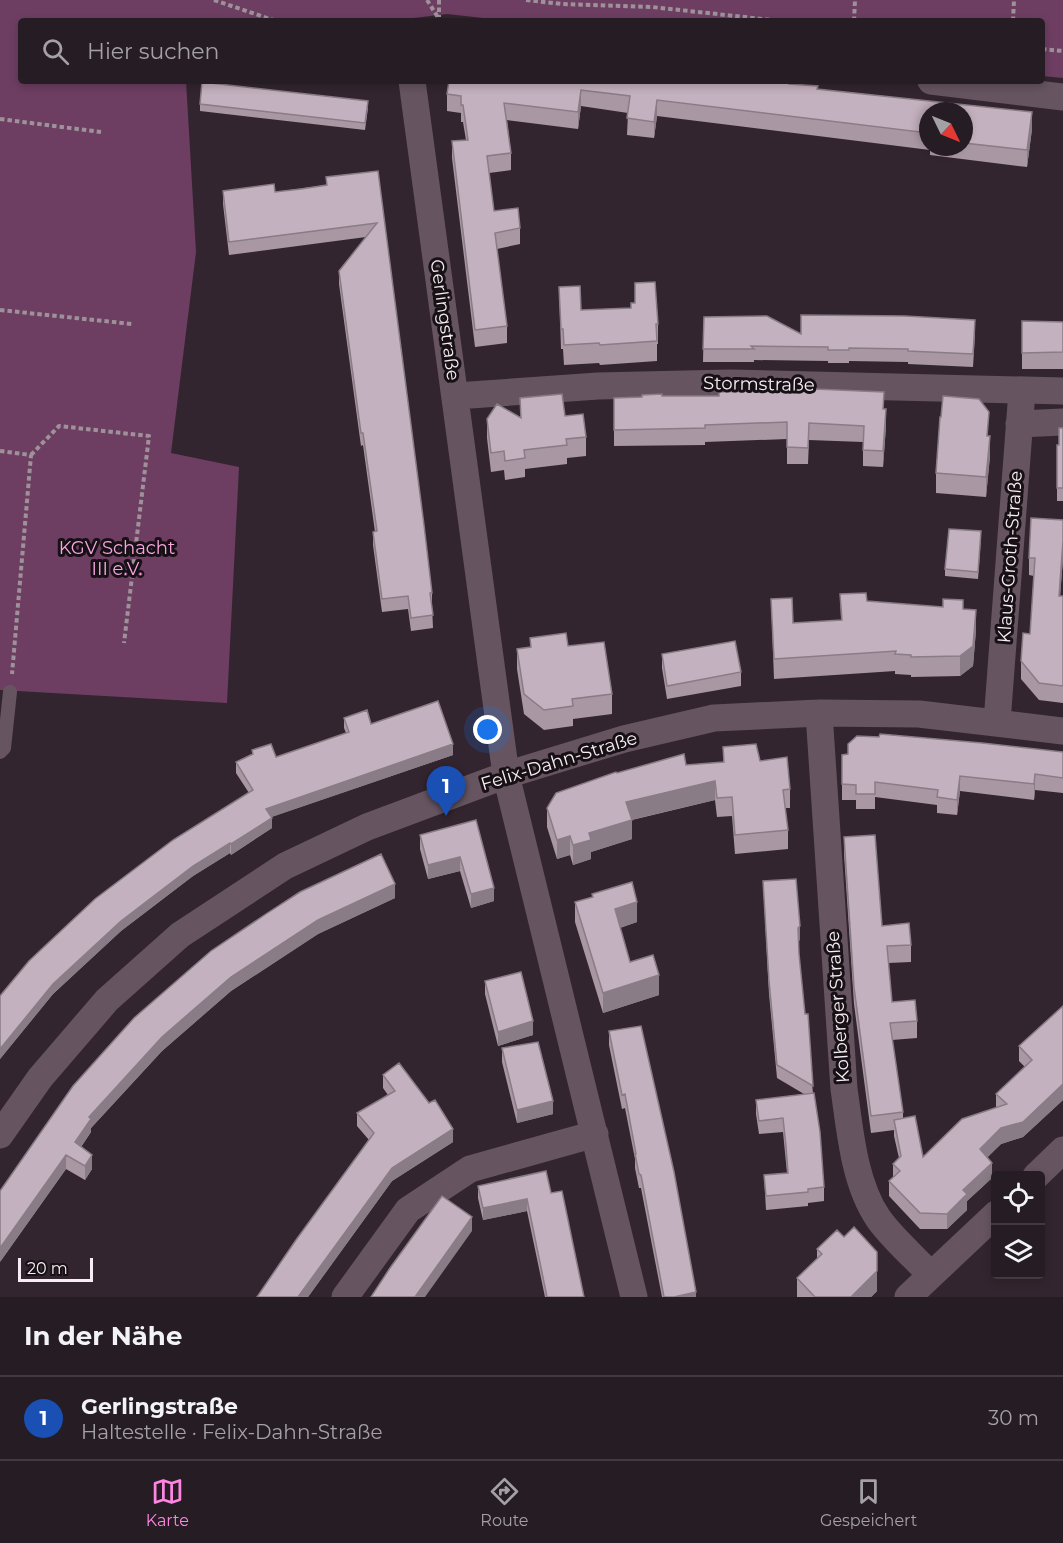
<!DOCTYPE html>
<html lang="de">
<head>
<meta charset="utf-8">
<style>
	:root { --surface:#261c23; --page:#2e252b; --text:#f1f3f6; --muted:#a4a1a6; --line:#423a41; --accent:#fd86e2 }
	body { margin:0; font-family:Montserrat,sans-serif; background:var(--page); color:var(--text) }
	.controls { position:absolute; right:18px; bottom:18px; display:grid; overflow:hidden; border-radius:6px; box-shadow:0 3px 9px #0003 }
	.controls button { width:54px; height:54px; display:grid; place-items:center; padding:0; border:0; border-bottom:2px solid var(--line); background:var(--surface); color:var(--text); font:30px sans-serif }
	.compass { position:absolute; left:919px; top:102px; width:54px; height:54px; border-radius:50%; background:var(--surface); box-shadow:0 3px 9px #0003; rotate:133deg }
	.scale { position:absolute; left:18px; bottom:15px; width:75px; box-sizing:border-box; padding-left:6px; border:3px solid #f7edf4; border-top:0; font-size:16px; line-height:21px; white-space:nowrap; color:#f7edf4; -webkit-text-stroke:4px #171015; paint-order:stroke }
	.you { position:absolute; left:488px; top:730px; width:21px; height:21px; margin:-15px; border:4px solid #fff; border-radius:50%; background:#1a73e8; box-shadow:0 0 0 9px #1a73e833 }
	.badge { display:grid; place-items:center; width:39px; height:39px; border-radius:50%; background:var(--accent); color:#fff; font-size:20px; font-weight:700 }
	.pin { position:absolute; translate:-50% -50px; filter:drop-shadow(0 2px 3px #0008) }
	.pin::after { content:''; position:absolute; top:32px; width:21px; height:18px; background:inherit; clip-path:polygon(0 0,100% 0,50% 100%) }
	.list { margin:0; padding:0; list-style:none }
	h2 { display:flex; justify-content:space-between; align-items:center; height:78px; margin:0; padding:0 24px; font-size:26px }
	h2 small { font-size:20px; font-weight:400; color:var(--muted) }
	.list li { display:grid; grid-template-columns:39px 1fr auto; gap:18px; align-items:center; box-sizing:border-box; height:84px; padding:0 24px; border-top:2px solid var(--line) }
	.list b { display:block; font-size:22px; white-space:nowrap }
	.list p { margin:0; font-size:20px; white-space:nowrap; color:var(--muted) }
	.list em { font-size:20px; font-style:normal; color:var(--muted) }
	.icon { flex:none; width:33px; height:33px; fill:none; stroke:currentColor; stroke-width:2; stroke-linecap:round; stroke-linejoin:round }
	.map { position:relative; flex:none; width:1063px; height:1297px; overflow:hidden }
	.search { position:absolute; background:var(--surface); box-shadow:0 3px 9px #0003; left:18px; right:18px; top:18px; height:66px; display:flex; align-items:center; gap:15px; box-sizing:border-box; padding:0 21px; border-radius:6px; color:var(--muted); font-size:22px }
	.sheet { height:162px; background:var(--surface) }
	nav { display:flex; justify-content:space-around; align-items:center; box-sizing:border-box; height:84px; border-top:2px solid var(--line); background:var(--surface); font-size:16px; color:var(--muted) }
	nav a { display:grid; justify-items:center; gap:3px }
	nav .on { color:var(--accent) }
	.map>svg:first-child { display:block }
	.green { fill:#6d3e62 }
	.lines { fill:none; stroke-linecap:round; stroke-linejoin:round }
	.path { stroke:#9e929a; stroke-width:4; stroke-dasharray:4.5 3; stroke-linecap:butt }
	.lane { stroke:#665561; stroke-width:14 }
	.street { stroke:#665561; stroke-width:27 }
	.wall { fill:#a998a4; fill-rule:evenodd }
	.shaded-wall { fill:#897c86 }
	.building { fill:#c4b1bf; stroke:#897c86; stroke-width:1.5 }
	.labels { text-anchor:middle; stroke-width:6; stroke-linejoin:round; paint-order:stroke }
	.street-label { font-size:18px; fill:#f7edf4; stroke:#171015 }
	.park-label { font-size:18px; fill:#f5a6e1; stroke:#171015 }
</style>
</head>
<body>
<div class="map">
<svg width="1063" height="1297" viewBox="0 0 1063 1297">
	<rect width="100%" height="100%" fill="#33252f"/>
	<path class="green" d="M 0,0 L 1063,0 L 1063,78 L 1042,76 L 1042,21 L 511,21 L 447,14 L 389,21 L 21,21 L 21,81 L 186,81 L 196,252 L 171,453 L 239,467 L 227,703 L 0,690 Z"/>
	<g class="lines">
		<path class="path" d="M 214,0 L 276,21
			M 427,0 L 439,19
			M 439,0 L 439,17
			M 526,0 L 562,4 L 652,7 L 781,21
			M 854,21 L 855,0
			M 1013,21 L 1014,0
			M 1042,49 L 1063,51
			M 0,119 L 101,132
			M 0,310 L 132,324
			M 0,451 L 31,455 L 12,674
			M 31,455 L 59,426 L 149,436 L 124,643"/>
		<path class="lane" d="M 0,752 L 4,748 L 10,692"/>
		<path class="street" d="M 412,81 L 506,775 L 634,1297
			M 931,81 L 1063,97
			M 456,396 L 598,386 L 730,383 L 1063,391
			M 1019,424 L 1063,422
			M 819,713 L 844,1089 C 850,1130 854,1183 878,1218 C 890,1236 915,1258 931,1275
			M 997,722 L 1022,391
			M 0,1135 L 40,1078 L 107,1000 L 180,935 L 285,866 L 367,827 L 506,775 L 624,739 L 714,718 L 819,713 L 919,714 L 1063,731
			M 1036,1176 L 1063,1150
			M 345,1297 L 408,1210 L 470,1169 L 595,1134
			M 908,1297 L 996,1214"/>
	</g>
	<path class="wall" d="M 449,81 L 789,81 L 789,84 L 818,86 L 818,89 L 1032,112 L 1032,129 L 1027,167 L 930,155 L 930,150 L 657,116 L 654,138 L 627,135 L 628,113 L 581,106 L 578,129 L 507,120 L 511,153 L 511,170 L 489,173 L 494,211 L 518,208 L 520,228 L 520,244 L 497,249 L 507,326 L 507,343 L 475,347 L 452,158 L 452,141 L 466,140 L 463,122 L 461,122 L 461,113 L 447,111 L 447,94 ZM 928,111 L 964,111 L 964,147 L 928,147 Z
		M 200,104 L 368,108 L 365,130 L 200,111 Z
		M 378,171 L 432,593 L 432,606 L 433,628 L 411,631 L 408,609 L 382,612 L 373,545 L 373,532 L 375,532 L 363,445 L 361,446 L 339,284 L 339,271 L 366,237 L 229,255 L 223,204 L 223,191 L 275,192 L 326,185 L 326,177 Z
		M 635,283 L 658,324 L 658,344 L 657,344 L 657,361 L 600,365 L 599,363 L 564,365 L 563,349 L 561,349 L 559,287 L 581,310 L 631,308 L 635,303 Z
		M 704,317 L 801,334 L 975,334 L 973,367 L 908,364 L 908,362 L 849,361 L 849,363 L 828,363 L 828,361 L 754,360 L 754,362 L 703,362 Z
		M 1022,321 L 1063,322 L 1063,369 L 1022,369 Z
		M 662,396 L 884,409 L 886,426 L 883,467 L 863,466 L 863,442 L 809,440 L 808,464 L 787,464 L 787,439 L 705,442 L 705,445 L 614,446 L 614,398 Z
		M 565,416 L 586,437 L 586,456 L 567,458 L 567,464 L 525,469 L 525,477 L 505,480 L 504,470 L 491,472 L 487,438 L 487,419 L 520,418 Z
		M 1063,428 L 1063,501 L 1057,501 L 1057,445 L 1059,445 Z
		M 989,436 L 990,456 L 986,497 L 936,493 L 936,473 Z
		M 1063,520 L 1063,558 L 1060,596 L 1063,596 L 1063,703 L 1039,700 L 1021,679 L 1021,661 L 1030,634 L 1034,576 L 1029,575 L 1029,558 Z
		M 981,538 L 978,579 L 945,576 L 945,569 Z
		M 840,594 L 867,601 L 963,609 L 976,630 L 973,666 L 960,676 L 911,677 L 911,675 L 895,674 L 895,671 L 774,679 L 771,599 L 793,623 L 841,620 Z
		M 530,638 L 568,646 L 612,694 L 612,714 L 573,719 L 573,726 L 544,730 L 524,714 L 517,669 L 517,649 L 530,647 Z
		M 662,654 L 741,672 L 741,686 L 667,699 L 662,668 Z
		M 344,718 L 371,724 L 453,755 L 271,817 L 272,828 L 231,855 L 230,853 L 193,876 L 121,931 L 53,994 L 0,1059 L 0,996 L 249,793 L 236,773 L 236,762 L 252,754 L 252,750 L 276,757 L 346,733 L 344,728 Z
		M 723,747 L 760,761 L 790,789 L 790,808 L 785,808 L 788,830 L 788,849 L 735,854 L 732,816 L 717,817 L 715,800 L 632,820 L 632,839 L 591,852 L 591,859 L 573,865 L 570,855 L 557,859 L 547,827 L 547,808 L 617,773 L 723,762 Z
		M 1063,752 L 1063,793 L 1035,790 L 1034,800 L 960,791 L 957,815 L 937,813 L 937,805 L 875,797 L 875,809 L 856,809 L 856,800 L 842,800 L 842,755 Z
		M 476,820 L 494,901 L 471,908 L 460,871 L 428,879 L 420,849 L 420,835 Z
		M 844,837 L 882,926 L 911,945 L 911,962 L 888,963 L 892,1002 L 917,1021 L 917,1038 L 892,1040 L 903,1112 L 903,1119 L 923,1157 L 996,1108 L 996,1094 L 1025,1067 L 1019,1061 L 1019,1046 L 1063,1006 L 1063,1100 L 1023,1137 L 1001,1144 L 987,1157 L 992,1178 L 967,1201 L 967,1210 L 947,1229 L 920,1229 L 889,1196 L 889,1181 L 893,1177 L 893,1164 L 899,1158 L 894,1136 L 894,1130 L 871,1133 L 854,1004 L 844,854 Z
		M 763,881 L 800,940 L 798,941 L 799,954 L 813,1093 L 824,1187 L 824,1201 L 808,1203 L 808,1206 L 766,1210 L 764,1175 L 787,1173 L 783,1132 L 759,1134 L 756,1114 L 756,1100 L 804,1094 L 777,1078 L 769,994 Z
		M 395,884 L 395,898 L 318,934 L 231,991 L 162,1051 L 91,1128 L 91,1132 L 81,1147 L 92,1169 L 85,1180 L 66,1169 L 0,1262 L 73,1086 Z
		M 592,894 L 637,922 L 620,928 L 630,962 L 659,995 L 603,1013 L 575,922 L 575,902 L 592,897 Z
		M 485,981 L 533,1035 L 498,1046 L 485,994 Z
		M 609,1031 L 696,1297 L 662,1297 L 641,1188 L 639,1188 L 635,1168 L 635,1159 L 625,1108 L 622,1109 L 609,1045 Z
		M 502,1048 L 553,1114 L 517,1123 L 502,1062 Z
		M 383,1075 L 453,1142 L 392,1181 L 308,1297 L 257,1297 L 369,1140 L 357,1126 L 357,1113 L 388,1095 L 383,1088 Z
		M 478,1186 L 551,1193 L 584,1297 L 545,1297 L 527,1211 L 483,1220 L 478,1198 Z
		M 844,1237 L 877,1252 L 877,1291 L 871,1297 L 797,1297 L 797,1278 L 817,1259 L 817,1249 Z"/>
	<path class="shaded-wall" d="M 581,90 L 581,106 L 578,129 L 578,112 Z
		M 657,100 L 657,116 L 654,138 L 654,122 Z
		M 1032,112 L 1032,129 L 1027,167 L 1027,150 Z
		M 886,409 L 886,426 L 883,467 L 883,451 Z
		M 990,436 L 990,456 L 986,497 L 986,477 Z
		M 1063,541 L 1063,558 L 1059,613 L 1059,596 Z
		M 976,610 L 976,630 L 973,666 L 960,676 L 960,656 Z
		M 453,744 L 453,755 L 266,819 L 266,809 Z
		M 1035,774 L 1035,790 L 1034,800 L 1034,784 Z
		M 960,776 L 960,791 L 957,815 L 957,800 Z
		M 715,781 L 715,800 L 626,821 L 626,802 Z
		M 272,818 L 272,828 L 231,855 L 231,844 Z
		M 632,820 L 632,839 L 591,852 L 591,859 L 573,865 L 573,845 L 589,833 Z
		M 570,836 L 570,855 L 557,859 L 557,840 Z
		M 230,843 L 230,853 L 193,876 L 121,931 L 53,994 L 0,1059 L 0,1049 L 53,984 L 121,921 L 193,866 Z
		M 460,857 L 460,871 L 428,879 L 428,865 Z
		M 395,884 L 395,898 L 318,934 L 231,991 L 162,1051 L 91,1128 L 91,1132 L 75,1156 L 75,1142 L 89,1117 L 162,1037 L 231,977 L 318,920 Z
		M 494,888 L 494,901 L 471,908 L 471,894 Z
		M 637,902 L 637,922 L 615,929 L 615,909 Z
		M 800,926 L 800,940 L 798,941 L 798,928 Z
		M 659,975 L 659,995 L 603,1013 L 603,993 Z
		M 533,1021 L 533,1035 L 498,1046 L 498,1032 Z
		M 1063,1084 L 1063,1100 L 1023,1137 L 1001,1144 L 980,1165 L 980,1149 L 1001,1128 Z
		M 553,1101 L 553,1114 L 517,1123 L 517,1110 Z
		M 453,1129 L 453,1142 L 392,1181 L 308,1297 L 298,1297 L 392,1168 Z
		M 66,1155 L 66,1169 L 0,1262 L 0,1248 Z
		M 92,1155 L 92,1169 L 85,1180 L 85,1166 Z
		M 992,1163 L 992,1178 L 967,1201 L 967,1210 L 947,1229 L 947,1214 L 963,1190 Z
		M 527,1199 L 527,1211 L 483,1220 L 483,1208 Z
		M 472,1217 L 472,1231 L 425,1297 L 415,1297 Z
		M 877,1271 L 877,1291 L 871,1297 L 851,1297 Z
		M 696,1292 L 696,1297 L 674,1297 Z"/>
	<path class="building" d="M 449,81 L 789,81 L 789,84 L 818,86 L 817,89 L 1032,112 L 1027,150 L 964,143 L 964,111 L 928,111 L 928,133 L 657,100 L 654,122 L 627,118 L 630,96 L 581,90 L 578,112 L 504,103 L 511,153 L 487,156 L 494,211 L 518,208 L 520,228 L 495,233 L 507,326 L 475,330 L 452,141 L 468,140 L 463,105 L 461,105 L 461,96 L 447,94 Z
		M 202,82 L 368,101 L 365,123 L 200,104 Z
		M 378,171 L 424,525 L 432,593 L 430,593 L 433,615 L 411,618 L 408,596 L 382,599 L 373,532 L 377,531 L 363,433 L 361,433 L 339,271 L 377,223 L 229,242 L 223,191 L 274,184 L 275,192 L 301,189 L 327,185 L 326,177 Z
		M 655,282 L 658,324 L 656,324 L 657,341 L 600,345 L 599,343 L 564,345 L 563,329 L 561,329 L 559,287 L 580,286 L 581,310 L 631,308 L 631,303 L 635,303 L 635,283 Z
		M 801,315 L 905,316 L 975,320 L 973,354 L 908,351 L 908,349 L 849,348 L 849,350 L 828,350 L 828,347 L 751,346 L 754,349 L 703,349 L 704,317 L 767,316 L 801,334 Z
		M 1022,321 L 1063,322 L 1063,352 L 1022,353 Z
		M 791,388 L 884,392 L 883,409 L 886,409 L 883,451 L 863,450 L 864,426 L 809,423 L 808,448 L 787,447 L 787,422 L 705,425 L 705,428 L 614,430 L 614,398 L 642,397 L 642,395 L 662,394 L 662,396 L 719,396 L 719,392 L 791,390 Z
		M 562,394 L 565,416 L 583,414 L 586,437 L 566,439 L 567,445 L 524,450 L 525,458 L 505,461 L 504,451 L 491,453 L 487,419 L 497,404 L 521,418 L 520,398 Z
		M 943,396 L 979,399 L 989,412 L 987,436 L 990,436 L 986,477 L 936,473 L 940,417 L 941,417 Z
		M 1059,428 L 1063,428 L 1063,488 L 1057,488 L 1057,445 L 1059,445 Z
		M 1031,518 L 1063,520 L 1063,541 L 1059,596 L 1063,596 L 1063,686 L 1039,683 L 1021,661 L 1023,633 L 1030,634 L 1035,558 L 1029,558 Z
		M 949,529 L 981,531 L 978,572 L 945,569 Z
		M 866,593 L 867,601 L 943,607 L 943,599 L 963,600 L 963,609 L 976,610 L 973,646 L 960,656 L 911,657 L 911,655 L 895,654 L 896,651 L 774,659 L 771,599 L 792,598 L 793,623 L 842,620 L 840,594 Z
		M 566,633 L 568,646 L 604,642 L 612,694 L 572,699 L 573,706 L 544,710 L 524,694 L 517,649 L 531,647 L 530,638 Z
		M 735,641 L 741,672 L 667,686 L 662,654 Z
		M 438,701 L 453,744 L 266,809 L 272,818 L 231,844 L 230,843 L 193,866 L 121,921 L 53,984 L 0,1049 L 0,996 L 29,961 L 95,899 L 173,840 L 253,790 L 236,762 L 253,754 L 252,750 L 271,744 L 276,757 L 349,732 L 344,718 L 367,710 L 371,724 Z
		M 880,734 L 982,743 L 1063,752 L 1063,778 L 1035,774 L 1034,784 L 960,776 L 957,800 L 937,797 L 938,790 L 875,782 L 875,794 L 856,794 L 856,785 L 842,784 L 842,755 L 848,754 L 848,744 L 857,736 L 879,737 Z
		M 756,744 L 760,761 L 787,757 L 790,789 L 783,790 L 788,830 L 735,835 L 732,797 L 717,798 L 715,781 L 626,802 L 632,820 L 589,833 L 591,840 L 573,845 L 570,836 L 557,840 L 547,808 L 556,793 L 616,772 L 617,773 L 684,754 L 686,765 L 724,762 L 723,747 Z
		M 476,820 L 494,888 L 471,894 L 460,857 L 428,865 L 420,835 Z
		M 875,835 L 882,926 L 909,923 L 911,945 L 887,946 L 892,1002 L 915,1000 L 917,1021 L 890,1023 L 903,1112 L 871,1116 L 854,987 L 844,837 Z
		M 381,854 L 395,884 L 318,920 L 231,977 L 162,1037 L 89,1117 L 91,1119 L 75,1142 L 92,1155 L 85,1166 L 66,1155 L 0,1248 L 0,1191 L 73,1086 L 134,1018 L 211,951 L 266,914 L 300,892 Z
		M 796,879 L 800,926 L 798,928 L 799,954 L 805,1014 L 808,1014 L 813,1086 L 777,1065 L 769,981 L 763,881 Z
		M 632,882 L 637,902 L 615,909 L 630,962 L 653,955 L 659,975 L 603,993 L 575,902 L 593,897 L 592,894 Z
		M 521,972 L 533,1021 L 498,1032 L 485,981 Z
		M 1063,1006 L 1063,1084 L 1023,1122 L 1001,1128 L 980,1149 L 992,1163 L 963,1190 L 967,1194 L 947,1214 L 920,1213 L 889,1181 L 900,1171 L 893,1164 L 901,1156 L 894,1120 L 915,1116 L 923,1157 L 962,1119 L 1007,1104 L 996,1094 L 1032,1060 L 1019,1046 Z
		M 641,1026 L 674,1172 L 696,1292 L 674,1297 L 664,1297 L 641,1175 L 639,1174 L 635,1154 L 636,1154 L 625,1094 L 622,1095 L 609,1031 Z
		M 538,1042 L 553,1101 L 517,1110 L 502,1048 Z
		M 399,1063 L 429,1103 L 435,1100 L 453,1129 L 392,1168 L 298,1297 L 257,1297 L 296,1240 L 374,1133 L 357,1113 L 395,1091 L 383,1075 Z
		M 814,1093 L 820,1132 L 824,1187 L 808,1189 L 808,1192 L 766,1196 L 764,1175 L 788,1173 L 786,1146 L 783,1118 L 759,1121 L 756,1100 Z
		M 546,1171 L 551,1193 L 562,1191 L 584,1297 L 547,1297 L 527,1199 L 483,1208 L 478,1186 Z
		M 442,1196 L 472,1217 L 415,1297 L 371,1297 L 390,1268 Z
		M 854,1227 L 877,1252 L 877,1271 L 851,1297 L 815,1297 L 797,1278 L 822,1254 L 817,1249 L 837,1230 L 844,1237 Z"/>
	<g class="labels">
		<g class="street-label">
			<text transform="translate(445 320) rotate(82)" y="6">Gerlingstraße</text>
			<text transform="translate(759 384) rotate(1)" y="6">Stormstraße</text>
			<text transform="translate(1010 557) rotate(-86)" y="6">Klaus-Groth-Straße</text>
			<text transform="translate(559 761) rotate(-17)" y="6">Felix-Dahn-Straße</text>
			<text transform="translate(838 1007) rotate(-94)" y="6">Kolberger Straße</text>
		</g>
		<g class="park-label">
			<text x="117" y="554">KGV Schacht<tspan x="117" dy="21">III e.V.</tspan></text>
		</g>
	</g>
</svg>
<div class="controls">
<button><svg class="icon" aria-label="locate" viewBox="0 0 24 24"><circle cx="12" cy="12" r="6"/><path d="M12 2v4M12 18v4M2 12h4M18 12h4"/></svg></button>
<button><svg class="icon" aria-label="layers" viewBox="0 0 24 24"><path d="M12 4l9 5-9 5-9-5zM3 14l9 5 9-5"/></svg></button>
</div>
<svg class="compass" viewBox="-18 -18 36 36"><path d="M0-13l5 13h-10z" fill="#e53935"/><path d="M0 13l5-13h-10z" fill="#a4a1a6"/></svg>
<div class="scale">20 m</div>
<div class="you"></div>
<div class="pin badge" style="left:446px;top:816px;background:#1a4fb4">1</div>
<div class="search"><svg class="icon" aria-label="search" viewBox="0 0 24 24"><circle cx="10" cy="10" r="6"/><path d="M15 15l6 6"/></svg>Hier suchen</div>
</div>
<section class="sheet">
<h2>In der Nähe<small></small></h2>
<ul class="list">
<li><span class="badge" style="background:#1a4fb4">1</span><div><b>Gerlingstraße</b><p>Haltestelle · Felix-Dahn-Straße</p></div><em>30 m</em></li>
</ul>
</section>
<nav>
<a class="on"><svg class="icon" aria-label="map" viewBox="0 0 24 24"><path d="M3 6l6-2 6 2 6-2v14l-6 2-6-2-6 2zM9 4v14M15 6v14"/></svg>Karte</a>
<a><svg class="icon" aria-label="directions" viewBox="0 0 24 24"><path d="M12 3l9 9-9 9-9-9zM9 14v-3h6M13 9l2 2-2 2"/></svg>Route</a>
<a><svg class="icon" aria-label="saved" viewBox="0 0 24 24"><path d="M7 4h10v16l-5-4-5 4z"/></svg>Gespeichert</a>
</nav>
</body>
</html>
